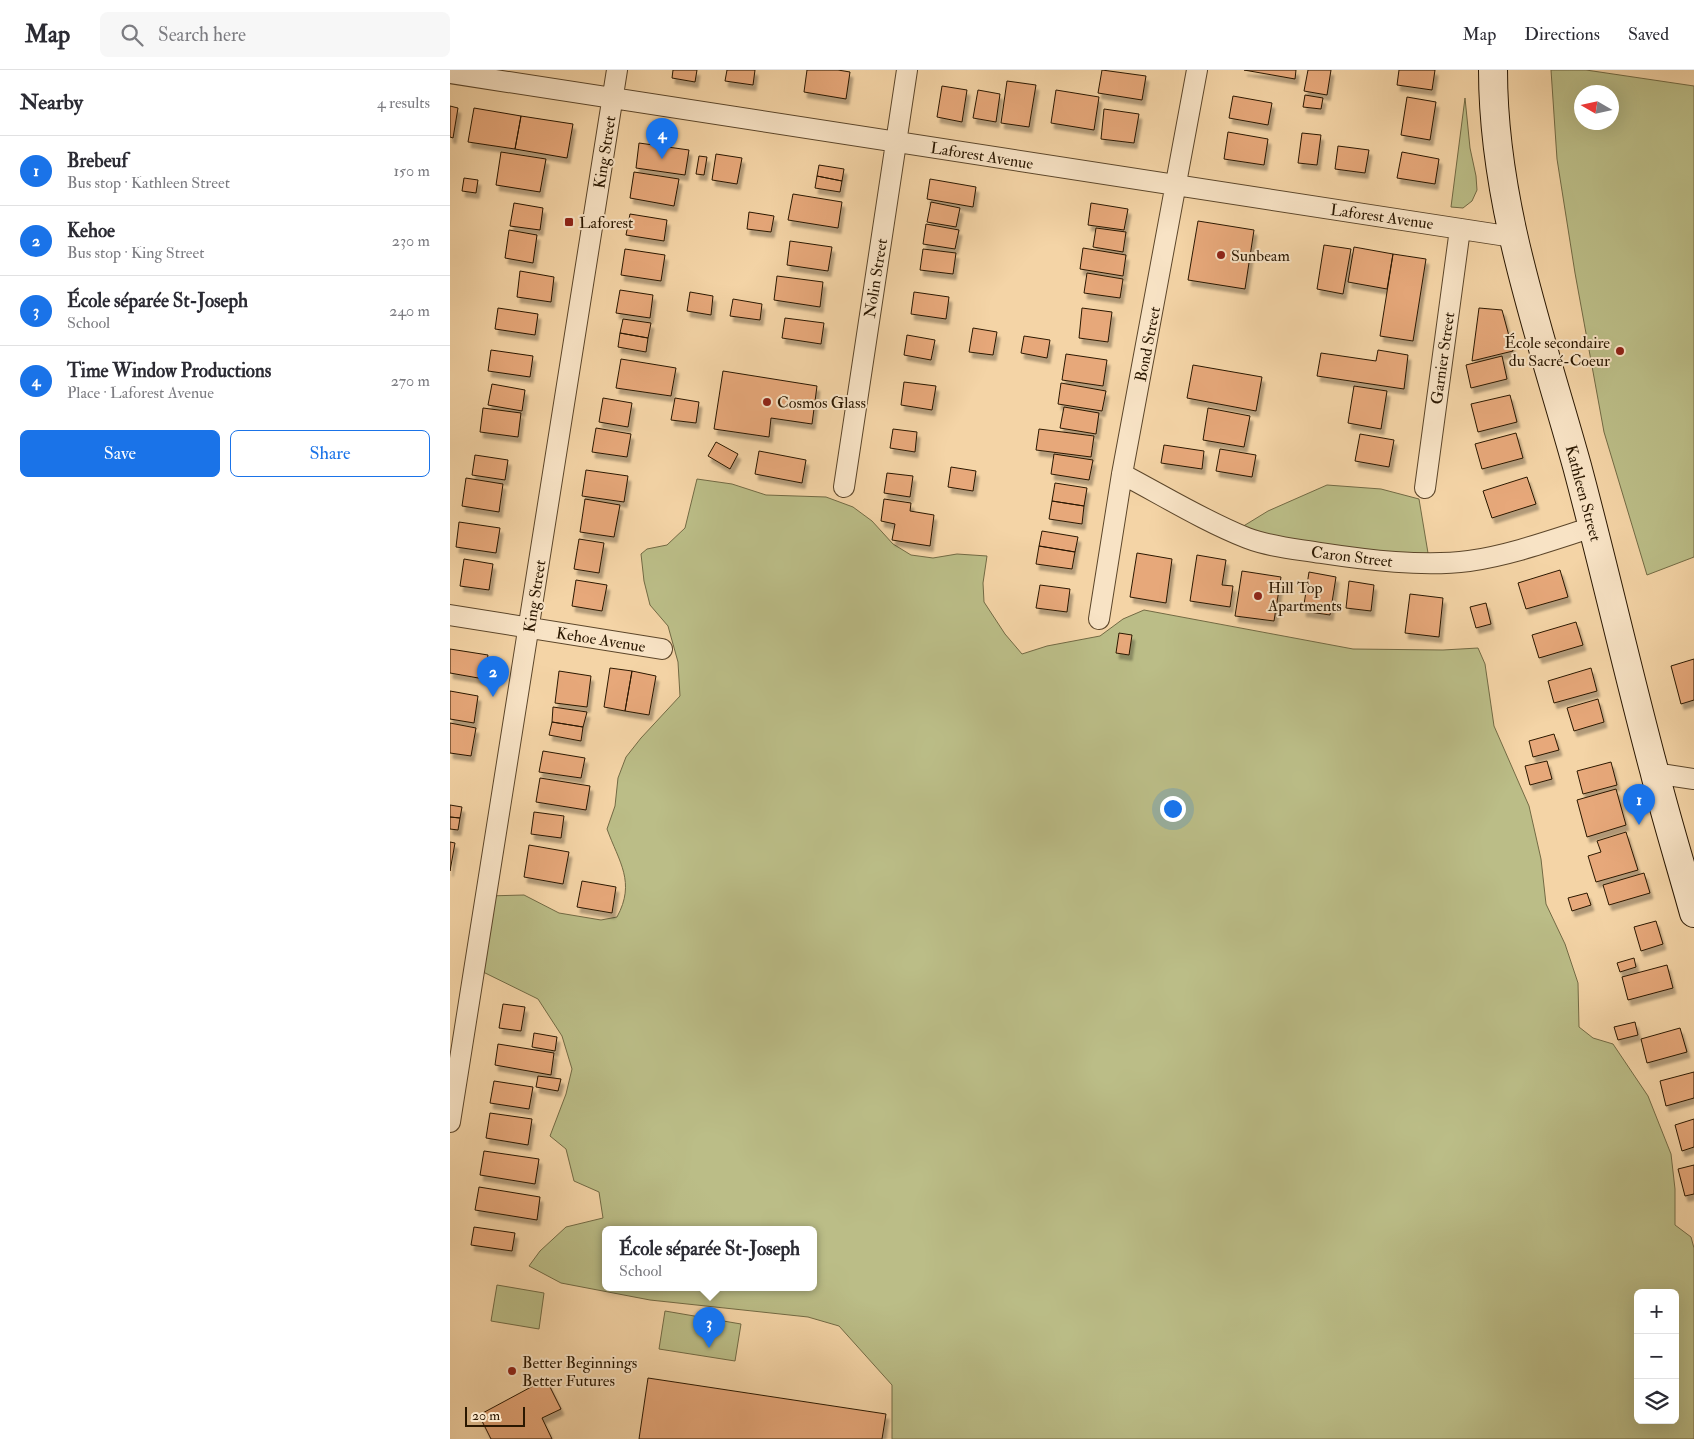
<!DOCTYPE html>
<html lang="en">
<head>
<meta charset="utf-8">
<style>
	:root { --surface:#fff; --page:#f7f7f7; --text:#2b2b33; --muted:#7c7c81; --line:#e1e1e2; --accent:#1a73e8 }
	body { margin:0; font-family:"IM FELL Double Pica",serif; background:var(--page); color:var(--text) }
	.controls { position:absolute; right:15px; bottom:15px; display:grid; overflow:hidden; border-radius:8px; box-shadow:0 5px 20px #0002 }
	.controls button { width:45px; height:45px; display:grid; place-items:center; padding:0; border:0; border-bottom:1px solid var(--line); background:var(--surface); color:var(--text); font:25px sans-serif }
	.compass { position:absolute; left:1124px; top:15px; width:45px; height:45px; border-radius:50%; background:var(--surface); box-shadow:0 5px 20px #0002; rotate:279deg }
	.scale { position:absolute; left:15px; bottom:12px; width:60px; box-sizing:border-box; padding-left:5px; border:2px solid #2a1700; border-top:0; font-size:14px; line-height:18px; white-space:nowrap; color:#2a1700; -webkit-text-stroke:4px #f8e3c5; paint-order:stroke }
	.you { position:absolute; left:722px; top:738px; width:18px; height:18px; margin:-12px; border:4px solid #fff; border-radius:50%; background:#1a73e8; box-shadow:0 0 0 8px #1a73e833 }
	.badge { display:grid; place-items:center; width:32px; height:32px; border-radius:50%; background:var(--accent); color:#fff; font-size:16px; font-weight:700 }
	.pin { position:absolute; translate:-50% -41px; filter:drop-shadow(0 1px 2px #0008) }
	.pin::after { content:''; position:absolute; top:26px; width:18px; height:15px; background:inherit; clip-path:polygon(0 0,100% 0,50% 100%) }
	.popup { position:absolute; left:152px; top:1156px; width:215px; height:65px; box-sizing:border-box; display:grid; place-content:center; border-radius:8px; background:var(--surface); filter:drop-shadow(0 1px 4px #0005); font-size:16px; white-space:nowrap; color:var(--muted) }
	.popup b { font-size:19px; color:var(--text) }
	.popup::after { content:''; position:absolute; left:50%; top:100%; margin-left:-10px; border:10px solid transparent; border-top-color:var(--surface) }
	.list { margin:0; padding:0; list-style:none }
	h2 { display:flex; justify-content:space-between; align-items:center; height:65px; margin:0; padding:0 20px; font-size:21px }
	h2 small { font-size:16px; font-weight:400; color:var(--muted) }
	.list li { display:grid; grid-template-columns:32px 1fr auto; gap:15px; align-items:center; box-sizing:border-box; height:70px; padding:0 20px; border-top:1px solid var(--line) }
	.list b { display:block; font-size:19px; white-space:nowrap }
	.list p { margin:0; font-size:16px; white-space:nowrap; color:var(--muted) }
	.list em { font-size:16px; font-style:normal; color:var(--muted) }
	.actions { display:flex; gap:10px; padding:15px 20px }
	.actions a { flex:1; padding:11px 0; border:1px solid var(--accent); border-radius:8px; text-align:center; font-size:18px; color:var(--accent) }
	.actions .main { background:var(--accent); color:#fff }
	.icon { flex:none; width:28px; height:28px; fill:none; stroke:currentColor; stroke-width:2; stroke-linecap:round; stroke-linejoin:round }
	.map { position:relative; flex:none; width:1244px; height:1369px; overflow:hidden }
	header { display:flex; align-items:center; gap:30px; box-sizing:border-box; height:70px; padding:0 25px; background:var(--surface); border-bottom:1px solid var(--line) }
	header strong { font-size:24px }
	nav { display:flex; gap:28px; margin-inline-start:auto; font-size:18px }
	.search { width:350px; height:45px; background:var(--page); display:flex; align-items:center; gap:12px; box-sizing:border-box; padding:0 18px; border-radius:8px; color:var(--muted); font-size:19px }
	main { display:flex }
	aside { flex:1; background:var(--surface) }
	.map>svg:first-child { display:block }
	.green { fill:#bbbd87; stroke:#726a44; fill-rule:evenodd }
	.building { fill:#e7a87a; stroke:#2a1700; filter:url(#shadow) }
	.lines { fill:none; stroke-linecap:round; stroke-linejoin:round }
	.street-casing { stroke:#5c462a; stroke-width:22 }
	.secondary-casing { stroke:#2a1700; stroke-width:30 }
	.street { stroke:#f8e3c5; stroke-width:20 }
	.secondary { stroke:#f8e3c5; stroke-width:28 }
	.poi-dot { fill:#8f2418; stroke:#f8e3c5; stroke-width:2 }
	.labels { text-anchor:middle; stroke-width:4; stroke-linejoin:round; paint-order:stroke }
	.street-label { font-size:16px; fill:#2a1700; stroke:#f8e3c5 }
	.poi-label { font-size:16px; fill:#2a1700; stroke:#f8e3c5; text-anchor:start }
</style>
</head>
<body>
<header>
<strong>Map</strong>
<div class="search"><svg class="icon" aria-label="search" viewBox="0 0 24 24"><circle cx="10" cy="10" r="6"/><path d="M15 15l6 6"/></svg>Search here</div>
<nav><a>Map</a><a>Directions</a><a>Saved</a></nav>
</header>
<main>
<aside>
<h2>Nearby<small>4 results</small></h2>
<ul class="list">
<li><span class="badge">1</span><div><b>Brebeuf</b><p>Bus stop · Kathleen Street</p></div><em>150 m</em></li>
<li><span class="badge">2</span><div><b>Kehoe</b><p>Bus stop · King Street</p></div><em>230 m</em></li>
<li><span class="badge">3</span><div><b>École séparée St-Joseph</b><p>School</p></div><em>240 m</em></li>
<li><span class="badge">4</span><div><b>Time Window Productions</b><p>Place · Laforest Avenue</p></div><em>270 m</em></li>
</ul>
<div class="actions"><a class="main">Save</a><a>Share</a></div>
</aside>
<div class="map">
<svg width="1244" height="1369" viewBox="0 0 1244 1369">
	<defs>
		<filter id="shadow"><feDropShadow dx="3" dy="5.5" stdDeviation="1" flood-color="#0004"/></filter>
	</defs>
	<rect width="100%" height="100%" fill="#f4d4a6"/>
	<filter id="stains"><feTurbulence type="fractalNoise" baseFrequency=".004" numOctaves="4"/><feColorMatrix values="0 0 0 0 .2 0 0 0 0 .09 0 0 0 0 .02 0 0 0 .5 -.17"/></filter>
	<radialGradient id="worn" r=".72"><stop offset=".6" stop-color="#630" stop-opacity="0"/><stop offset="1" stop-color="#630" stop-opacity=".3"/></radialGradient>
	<path class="green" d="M 1101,0 L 1136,0 L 1244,16 L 1244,487 L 1197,505 L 1154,362 L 1125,203 L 1107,89 ZM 1132,22 L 1162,22 L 1162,52 L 1132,52 Z
		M 1015,28 L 1020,78 L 1026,106 L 1027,120 L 1022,131 L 1013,138 L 1001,137 Z
		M 247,409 L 282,414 L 316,425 L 376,427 L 403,437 L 422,451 L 443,474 L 461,485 L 483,488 L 507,484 L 537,486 L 533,513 L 534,532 L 555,564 L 572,584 L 597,576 L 650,566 L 673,549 L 694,540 L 903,579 L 993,580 L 1028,578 L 1035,594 L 1044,656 L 1079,736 L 1091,789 L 1096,834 L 1115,874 L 1128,913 L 1129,957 L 1143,968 L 1163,974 L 1198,1026 L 1221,1084 L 1225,1119 L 1225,1155 L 1241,1167 L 1244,1178 L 1244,1369 L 442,1369 L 442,1315 L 389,1256 L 358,1247 L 200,1230 L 111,1213 L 79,1196 L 90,1181 L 116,1157 L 153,1148 L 149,1122 L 124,1111 L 116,1079 L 100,1066 L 116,1024 L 122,999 L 112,966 L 88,929 L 25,898 L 37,826 L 74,825 L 109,843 L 151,850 L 167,847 C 186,812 169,792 157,759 L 165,736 L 168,708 L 176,687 L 191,668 L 230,626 L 228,592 L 218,556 L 200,535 L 194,511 L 191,484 L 197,479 L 217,475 L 235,458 ZM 155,1159 L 363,1159 L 363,1217 L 155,1217 ZM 1188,1223 L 1225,1223 L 1225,1350 L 1188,1350 Z
		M 877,415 L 931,419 L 969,429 L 979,489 L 946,489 L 787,460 L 818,441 Z
		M 47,1215 L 94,1223 L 89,1259 L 41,1251 Z
		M 215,1241 L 291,1254 L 285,1291 L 209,1279 Z"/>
	<path class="building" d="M 223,0 L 247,0 L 245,12 L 222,8 Z
		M 277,0 L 305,0 L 303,15 L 275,11 Z
		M 357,0 L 388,0 L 400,2 L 396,29 L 354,22 Z
		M 652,0 L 696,6 L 692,30 L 648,23 Z
		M 794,0 L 846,0 L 845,9 Z
		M 858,0 L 881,0 L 877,25 L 854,21 Z
		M 949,0 L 985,0 L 982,20 L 947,15 Z
		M 557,11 L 586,15 L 579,57 L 551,53 Z
		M 492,16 L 517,20 L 512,52 L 487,47 Z
		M 528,20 L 550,24 L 546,52 L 523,48 Z
		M 606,20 L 649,27 L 644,60 L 601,53 Z
		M 855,25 L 873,28 L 871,39 L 853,37 Z
		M 783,26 L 822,33 L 818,55 L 779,48 Z
		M 957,27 L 986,32 L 980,70 L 951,65 Z
		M 0,36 L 8,38 L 3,68 L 0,67 Z
		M 24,38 L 71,46 L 65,79 L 18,72 Z
		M 654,39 L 689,44 L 684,73 L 651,69 Z
		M 71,46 L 123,54 L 117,88 L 65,79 Z
		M 778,62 L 818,69 L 814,95 L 774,89 Z
		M 852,63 L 871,65 L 867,95 L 848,93 Z
		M 189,73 L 239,80 L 235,105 L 186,98 Z
		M 888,76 L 919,80 L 915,103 L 885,99 Z
		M 51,82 L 96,89 L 90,122 L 46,115 Z
		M 952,82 L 989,89 L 985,114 L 947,108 Z
		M 266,84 L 292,88 L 287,114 L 262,110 Z
		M 249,86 L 257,87 L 254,105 L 246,104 Z
		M 369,95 L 394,99 L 392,111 L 367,106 Z
		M 184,102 L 229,109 L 224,136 L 180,128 Z
		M 367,106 L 392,111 L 390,122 L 365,118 Z
		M 14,108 L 28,110 L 26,123 L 12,121 Z
		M 480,109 L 526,117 L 523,137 L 477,129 Z
		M 343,124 L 392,132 L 388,158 L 338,150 Z
		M 481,132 L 510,138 L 506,157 L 477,152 Z
		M 64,133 L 93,138 L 90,160 L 60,156 Z
		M 641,133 L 678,139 L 674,160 L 638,155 Z
		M 299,142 L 324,146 L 321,162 L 297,159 Z
		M 180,144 L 217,150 L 214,171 L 176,165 Z
		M 748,151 L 804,160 L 795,219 L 738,210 Z
		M 476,154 L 509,160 L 505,179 L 473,174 Z
		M 646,158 L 676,162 L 673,182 L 643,177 Z
		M 59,160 L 87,165 L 83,193 L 55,188 Z
		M 340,171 L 382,177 L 378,201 L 337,195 Z
		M 874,175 L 901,179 L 893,224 L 867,219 Z
		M 904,177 L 943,184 L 937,219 L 898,212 Z
		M 633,178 L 676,185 L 673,206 L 630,199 Z
		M 175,179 L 215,185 L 211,211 L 171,205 Z
		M 473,179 L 506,183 L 503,204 L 470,200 Z
		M 943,184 L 976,189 L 963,271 L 930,266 Z
		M 70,201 L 104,207 L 101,232 L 67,227 Z
		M 637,203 L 673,209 L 670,228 L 634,223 Z
		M 327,206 L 373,212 L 370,237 L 324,230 Z
		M 170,220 L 203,225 L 200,248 L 166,243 Z
		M 240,222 L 263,226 L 261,245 L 237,241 Z
		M 464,222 L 499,227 L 496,249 L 461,244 Z
		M 283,229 L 312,234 L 310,250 L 280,246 Z
		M 48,238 L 88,244 L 85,265 L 45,259 Z
		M 632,238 L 662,242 L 658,272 L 629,268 Z
		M 1029,238 L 1052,240 L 1063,281 L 1022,291 Z
		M 335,248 L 374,253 L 371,274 L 332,268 Z
		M 173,249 L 201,253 L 198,268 L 170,263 Z
		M 523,258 L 547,262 L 543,285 L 519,282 Z
		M 170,263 L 198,268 L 196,282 L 168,277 Z
		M 457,265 L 485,270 L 481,290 L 454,285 Z
		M 574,266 L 600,270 L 597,288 L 571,283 Z
		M 41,280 L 83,286 L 80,307 L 38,301 Z
		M 928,280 L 958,285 L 954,319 L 867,306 L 871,283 L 926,291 Z
		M 616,284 L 657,290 L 653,316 L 612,310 Z
		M 1052,286 L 1057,309 L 1021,318 L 1016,295 Z
		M 171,289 L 226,298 L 221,326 L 166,318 Z
		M 743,295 L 812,307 L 806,341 L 737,328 Z
		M 273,301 L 367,316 L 362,354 L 321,348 L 319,367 L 264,359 Z
		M 454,312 L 486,316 L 482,340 L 451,335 Z
		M 611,313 L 656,321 L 652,341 L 608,334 Z
		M 42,314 L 75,320 L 72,341 L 38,335 Z
		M 904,316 L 937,321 L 931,359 L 898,353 Z
		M 1060,325 L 1067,352 L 1028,362 L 1021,334 Z
		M 153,328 L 182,333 L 178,357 L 149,352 Z
		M 225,328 L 249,332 L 246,353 L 221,350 Z
		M 614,337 L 649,343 L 646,364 L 610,358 Z
		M 33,338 L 71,343 L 68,367 L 30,362 Z
		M 758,338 L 800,346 L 794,377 L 753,370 Z
		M 146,358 L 181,364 L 177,387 L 142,382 Z
		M 443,359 L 467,362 L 465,382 L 440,378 Z
		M 589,359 L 644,366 L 641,387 L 586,380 Z
		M 1066,363 L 1073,388 L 1032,399 L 1025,374 Z
		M 910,364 L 944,370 L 939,397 L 905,391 Z
		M 266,372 L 288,384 L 280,399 L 258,386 Z
		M 714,375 L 754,381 L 752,399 L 711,393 Z
		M 770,379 L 806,385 L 802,407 L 766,401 Z
		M 309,381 L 356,390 L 352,413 L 305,404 Z
		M 604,384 L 643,390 L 639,410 L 601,404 Z
		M 25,385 L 58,390 L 55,410 L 22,405 Z
		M 501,397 L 526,401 L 523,421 L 498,417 Z
		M 136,400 L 178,406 L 174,432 L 132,426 Z
		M 437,403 L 463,406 L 460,427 L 434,423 Z
		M 1077,407 L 1086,434 L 1042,448 L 1033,421 Z
		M 16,408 L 53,414 L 49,442 L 12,436 Z
		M 605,413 L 637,418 L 634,436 L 602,431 Z
		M 135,429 L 170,435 L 164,467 L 130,462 Z
		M 434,429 L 461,433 L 460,441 L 484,445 L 480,476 L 442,470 L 445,454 L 431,451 Z
		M 602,431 L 634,436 L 632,454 L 599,449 Z
		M 9,452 L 50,458 L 46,483 L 6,477 Z
		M 592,461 L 628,467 L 625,482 L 589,476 Z
		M 129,469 L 154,473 L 149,503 L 124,499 Z
		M 589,476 L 625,482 L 622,499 L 586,494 Z
		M 687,483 L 722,489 L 716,533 L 680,527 Z
		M 747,485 L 776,490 L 772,515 L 783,516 L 780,537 L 740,531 Z
		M 14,489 L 43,494 L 39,520 L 10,516 Z
		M 1110,500 L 1118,527 L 1076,539 L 1068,513 Z
		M 792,501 L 831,507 L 824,551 L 785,546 Z
		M 859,502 L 886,507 L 880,545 L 853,541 Z
		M 126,510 L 157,515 L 152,541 L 122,536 Z
		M 899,511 L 924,515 L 921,541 L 896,538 Z
		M 590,515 L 620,519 L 617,542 L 586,538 Z
		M 960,524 L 993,528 L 989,567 L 955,563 Z
		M 1036,533 L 1041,554 L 1026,558 L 1020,537 Z
		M 1126,552 L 1133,575 L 1089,588 L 1082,565 Z
		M 669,563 L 682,565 L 679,585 L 666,583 Z
		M 0,579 L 38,585 L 34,609 L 0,603 Z
		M 1244,589 L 1244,630 L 1231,634 L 1221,596 Z
		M 160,598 L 182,601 L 175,641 L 154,637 Z
		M 1141,598 L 1147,621 L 1104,633 L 1098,611 Z
		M 109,601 L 141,606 L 137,637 L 105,633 Z
		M 182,601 L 206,606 L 199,645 L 175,641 Z
		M 0,621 L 28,626 L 24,653 L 0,649 Z
		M 1148,629 L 1154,652 L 1124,661 L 1117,638 Z
		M 103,637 L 137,642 L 133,657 L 102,652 Z
		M 102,652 L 133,657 L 131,671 L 99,665 Z
		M 0,653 L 26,658 L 21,686 L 0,683 Z
		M 1104,664 L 1109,680 L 1083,687 L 1079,671 Z
		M 93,681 L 135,688 L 131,708 L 89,702 Z
		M 1097,691 L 1102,709 L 1080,715 L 1075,696 Z
		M 1161,692 L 1167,715 L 1133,724 L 1127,701 Z
		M 90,708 L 140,716 L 136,740 L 86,732 Z
		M 1166,719 L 1176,755 L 1137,767 L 1127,730 Z
		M 0,735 L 12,737 L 10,748 L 0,747 Z
		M 84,742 L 114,746 L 111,768 L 81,764 Z
		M 0,747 L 10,748 L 8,760 L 0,759 Z
		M 1176,762 L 1188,800 L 1146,812 L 1138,786 L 1151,782 L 1147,771 Z
		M 0,772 L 5,773 L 0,801 Z
		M 79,775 L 119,782 L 113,814 L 74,807 Z
		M 1194,803 L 1200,823 L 1159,835 L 1153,815 Z
		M 132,811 L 166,817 L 162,843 L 127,837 Z
		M 1137,823 L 1141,835 L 1122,841 L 1118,828 Z
		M 1206,851 L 1213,874 L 1191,881 L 1184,857 Z
		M 1184,888 L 1186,897 L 1170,902 L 1167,893 Z
		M 1217,895 L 1223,918 L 1178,930 L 1172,907 Z
		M 53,934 L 75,937 L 71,961 L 49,958 Z
		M 1185,952 L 1188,965 L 1168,970 L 1164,957 Z
		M 1230,958 L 1237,982 L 1197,993 L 1191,969 Z
		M 84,963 L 107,967 L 105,981 L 82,977 Z
		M 48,974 L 104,983 L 101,1005 L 45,995 Z
		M 1244,1002 L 1244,1028 L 1216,1036 L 1210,1011 Z
		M 88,1006 L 111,1009 L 108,1021 L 86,1017 Z
		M 44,1011 L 83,1017 L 79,1039 L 40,1033 Z
		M 40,1043 L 82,1049 L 78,1075 L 36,1068 Z
		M 1244,1049 L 1244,1077 L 1232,1081 L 1225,1055 Z
		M 34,1081 L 89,1089 L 85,1114 L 30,1105 Z
		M 1244,1095 L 1244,1124 L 1235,1126 L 1228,1099 Z
		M 29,1117 L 90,1127 L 87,1150 L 25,1140 Z
		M 24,1157 L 65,1163 L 62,1181 L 21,1175 Z
		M 198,1308 L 436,1344 L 432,1369 L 189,1369 Z
		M 96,1309 L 111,1339 L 92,1348 L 102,1369 L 41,1369 L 29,1345 Z"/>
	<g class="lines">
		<g class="street-casing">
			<path id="street" d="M 0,3 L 1063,167
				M 672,404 C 714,426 754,451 797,468 C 820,477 847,479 871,483 C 917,490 973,497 1019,491 C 1061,485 1102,470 1143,457
				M 394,417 L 457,0
				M 975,418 L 1010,159
				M 0,545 L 212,579
				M 649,549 L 672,404 L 747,0
				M 1204,703 L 1244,709
				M 0,1052 L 167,0"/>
		</g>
		<g class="secondary-casing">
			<path id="secondary" d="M 1043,0 C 1043,136 1091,266 1127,396 C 1154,497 1177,599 1204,700 C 1216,748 1231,796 1244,843"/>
		</g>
		<use href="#street" class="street"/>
		<use href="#secondary" class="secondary"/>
	</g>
	<g class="poi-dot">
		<rect x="114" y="147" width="10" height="10" rx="2.5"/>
		<circle cx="771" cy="185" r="5"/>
		<circle cx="1170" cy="281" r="5"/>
		<circle cx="317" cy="332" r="5"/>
		<circle cx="808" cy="526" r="5"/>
		<circle cx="62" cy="1301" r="5"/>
	</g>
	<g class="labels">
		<g class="street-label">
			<text transform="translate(154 82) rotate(-81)" y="6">King Street</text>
			<text transform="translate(532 85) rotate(9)" y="6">Laforest Avenue</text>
			<text transform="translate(932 146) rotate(8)" y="6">Laforest Avenue</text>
			<text transform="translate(425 208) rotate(-81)" y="6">Nolin Street</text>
			<text transform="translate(697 274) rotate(-79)" y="6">Bond Street</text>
			<text transform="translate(992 288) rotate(-82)" y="6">Garnier Street</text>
			<text transform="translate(1134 423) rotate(75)" y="6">Kathleen Street</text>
			<text transform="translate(902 486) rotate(7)" y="6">Caron Street</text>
			<text transform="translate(84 526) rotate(-81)" y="6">King Street</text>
			<text transform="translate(151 569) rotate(9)" y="6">Kehoe Avenue</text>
		</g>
		<g class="poi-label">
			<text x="129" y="158">Laforest</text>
			<text x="781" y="191">Sunbeam</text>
			<text x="1160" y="278" text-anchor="end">École secondaire<tspan x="1160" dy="18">du Sacré-Coeur</tspan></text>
			<text x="327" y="338">Cosmos Glass</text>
			<text x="818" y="523">Hill Top<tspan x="818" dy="18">Apartments</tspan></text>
			<text x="72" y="1298">Better Beginnings<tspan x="72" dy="18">Better Futures</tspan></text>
		</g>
	</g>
	<rect width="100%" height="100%" filter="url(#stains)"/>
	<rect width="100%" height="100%" fill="url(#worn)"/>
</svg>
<div class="controls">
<button>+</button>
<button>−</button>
<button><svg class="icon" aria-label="layers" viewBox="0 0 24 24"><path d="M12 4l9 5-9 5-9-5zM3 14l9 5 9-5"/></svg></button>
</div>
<svg class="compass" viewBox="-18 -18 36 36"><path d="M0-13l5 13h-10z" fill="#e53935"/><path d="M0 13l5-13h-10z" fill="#7c7c81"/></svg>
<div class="scale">20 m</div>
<div class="you"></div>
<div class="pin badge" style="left:1189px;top:755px">1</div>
<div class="pin badge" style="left:43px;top:627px">2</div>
<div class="pin badge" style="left:259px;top:1278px">3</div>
<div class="popup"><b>École séparée St-Joseph</b>School</div>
<div class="pin badge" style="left:212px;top:89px">4</div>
</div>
</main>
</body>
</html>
